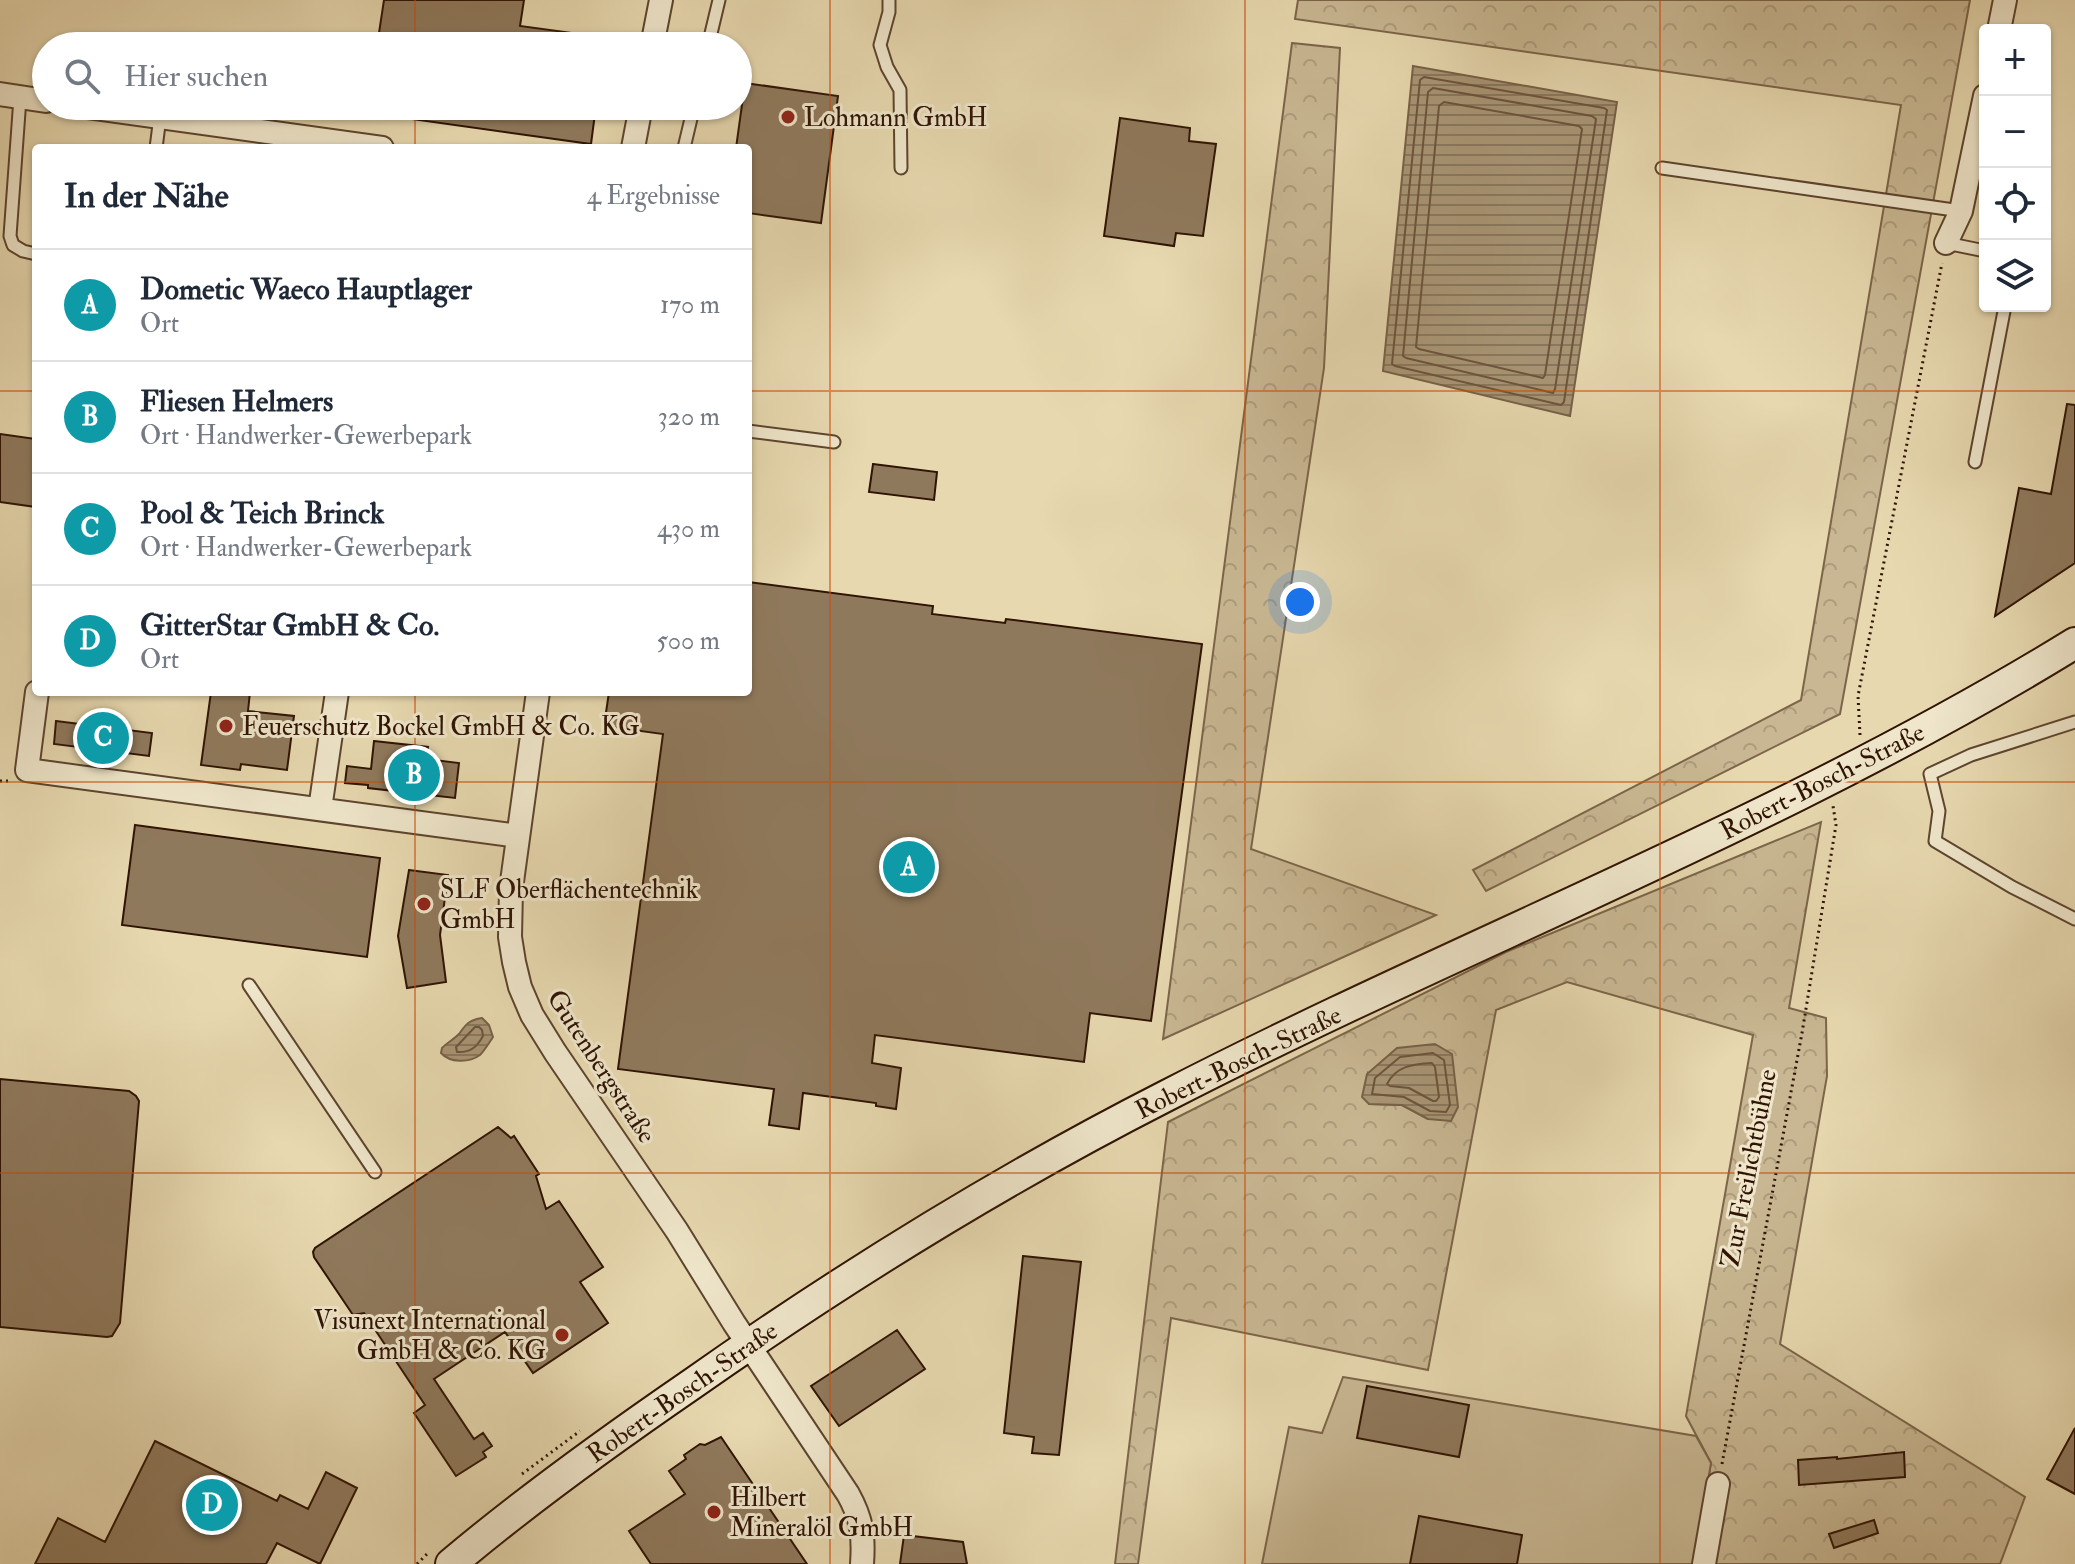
<!DOCTYPE html>
<html lang="de">
<head>
<meta charset="utf-8">
<style>
	:root { --surface:#fff; --page:#f2f2f3; --text:#1f2937; --muted:#747a83; --line:#e0e1e3; --accent:#db2777 }
	body { margin:0; font-family:"IM FELL Double Pica",serif; background:var(--page); color:var(--text) }
	.controls { position:absolute; right:24px; top:24px; display:grid; overflow:hidden; border-radius:8px; box-shadow:0 2px 6px #0004 }
	.controls button { width:72px; height:72px; display:grid; place-items:center; padding:0; border:0; border-bottom:2px solid var(--line); background:var(--surface); color:var(--text); font:40px sans-serif }
	.you { position:absolute; left:1300px; top:602px; width:28px; height:28px; margin:-20px; border:6px solid #fff; border-radius:50%; background:#1a73e8; box-shadow:0 0 0 12px #1a73e833 }
	.badge { display:grid; place-items:center; width:52px; height:52px; border-radius:50%; background:var(--accent); color:#fff; font-size:26px; font-weight:700 }
	.pin { position:absolute; translate:-50% -50%; border:4px solid #fff; box-shadow:0 2px 8px #0006 }
	.list { margin:0; padding:0; list-style:none }
	h2 { display:flex; justify-content:space-between; align-items:center; height:104px; margin:0; padding:0 32px; font-size:34px }
	h2 small { font-size:26px; font-weight:400; color:var(--muted) }
	.list li { display:grid; grid-template-columns:52px 1fr auto; gap:24px; align-items:center; box-sizing:border-box; height:112px; padding:0 32px; border-top:2px solid var(--line) }
	.list b { display:block; font-size:30px; white-space:nowrap }
	.list p { margin:0; font-size:26px; white-space:nowrap; color:var(--muted) }
	.list em { font-size:26px; font-style:normal; color:var(--muted) }
	.icon { flex:none; width:44px; height:44px; fill:none; stroke:currentColor; stroke-width:2; stroke-linecap:round; stroke-linejoin:round }
	.map { position:relative; flex:none; width:2075px; height:1564px; overflow:hidden }
	.search { position:absolute; background:var(--surface); box-shadow:0 2px 6px #0004; left:32px; top:32px; width:720px; height:88px; display:flex; align-items:center; gap:20px; box-sizing:border-box; padding:0 28px; border-radius:44px; color:var(--muted); font-size:30px }
	.panel { position:absolute; background:var(--surface); box-shadow:0 2px 6px #0004; left:32px; top:144px; width:720px; height:552px; border-radius:8px }
	.map>svg:first-child { display:block }
	.forest { fill:url(#forest-crowns); stroke:#7c654a; stroke-width:2; fill-rule:evenodd }
	.pitch { fill:#c8b792; stroke:#7c654a; stroke-width:2 }
	.water { fill:url(#water-rules); stroke:#786147; stroke-width:2 }
	.lines { fill:none; stroke-linecap:round; stroke-linejoin:round }
	.shore { stroke:#6c543c; stroke-width:2 }
	.building { fill:#8f795c; stroke:#2f1303; stroke-width:2 }
	.lane-casing { stroke:#5d442e; stroke-width:15 }
	.street-casing { stroke:#5d442e; stroke-width:26 }
	.secondary-casing { stroke:#2f1303; stroke-width:34 }
	.path { stroke:#2f1303; stroke-width:3; stroke-dasharray:2 4; stroke-linecap:butt }
	.lane { stroke:#efe6cb; stroke-width:11 }
	.street { stroke:#efe6cb; stroke-width:22 }
	.secondary { stroke:#efe6cb; stroke-width:30 }
	.grid { fill:none; stroke:#cc4e0b; stroke-width:2; stroke-opacity:0.55 }
	.poi-dot { fill:#8f2418; stroke:#efe6cb; stroke-width:3 }
	.labels { text-anchor:middle; stroke-width:6; stroke-linejoin:round; paint-order:stroke }
	.poi-label { font-size:26px; fill:#2f1303; stroke:#efe6cb; text-anchor:start }
	.street-label { font-size:26px; fill:#2f1303; stroke:#efe6cb }
</style>
</head>
<body>
<div class="map">
<svg width="2075" height="1564" viewBox="0 0 2075 1564">
	<defs>
		<pattern id="forest-crowns" width="20" height="18" patternUnits="userSpaceOnUse" patternTransform="scale(2)"><rect width="20" height="18" fill="#c8b792"/><path d="M2 6a3 3 0 1 1 6 0M12 15a3 3 0 1 1 6 0" fill="none" stroke="#ac9c7c"/></pattern>
		<pattern id="water-rules" width="6" height="5" patternUnits="userSpaceOnUse" patternTransform="scale(2)"><rect width="6" height="5" fill="#a89575"/><path d="M0 2.5h6" fill="none" stroke="#89785e"/></pattern>
	</defs>
	<rect width="100%" height="100%" fill="#e7d8af"/>
	<filter id="stains"><feTurbulence type="fractalNoise" baseFrequency=".0025" numOctaves="4"/><feColorMatrix values="0 0 0 0 .2 0 0 0 0 .09 0 0 0 0 .02 0 0 0 .5 -.17"/></filter>
	<radialGradient id="worn" r=".72"><stop offset=".6" stop-color="#630" stop-opacity="0"/><stop offset="1" stop-color="#630" stop-opacity=".3"/></radialGradient>
	<path class="forest" d="M 1298,0 L 1970,0 L 1840,714 L 1486,891 L 1473,870 L 1801,700 L 1901,105 L 1295,19 Z
		M 1292,43 L 1340,48 L 1324,368 L 1251,849 L 1436,915 L 1163,1039 Z
		M 1821,822 L 1789,1008 L 1826,1018 L 1827,1076 L 1780,1344 L 2025,1497 L 2000,1564 L 1694,1564 L 1711,1463 L 1686,1416 L 1753,1035 L 1567,982 L 1496,1010 L 1428,1370 L 1171,1318 L 1138,1564 L 1115,1564 L 1168,1122 L 1506,952 ZM 1368,1073 L 1428,1119 L 1402,1105 L 1369,1104 Z"/>
	<path class="pitch" d="M 1343,1377 L 1696,1436 L 1711,1463 L 1694,1564 L 1262,1564 L 1289,1427 L 1322,1433 Z"/>
	<path class="water" d="M 1413,66 L 1617,102 L 1570,416 L 1383,371 Z
		M 482,1018 L 489,1025 L 493,1037 C 489,1043 485,1050 480,1055 C 469,1063 450,1063 441,1053 L 442,1048 C 447,1043 454,1039 459,1034 C 466,1024 469,1020 482,1018 Z
		M 1435,1044 L 1452,1054 L 1458,1107 L 1451,1121 L 1428,1119 L 1402,1105 L 1369,1104 L 1362,1097 L 1367,1074 L 1397,1048 Z"/>
	<g class="lines">
		<path class="shore" d="M 1424,77 L 1604,108 L 1607,110 L 1564,402 L 1561,405 L 1395,366 L 1392,364 L 1420,80 Z
			M 1433,88 L 1592,116 L 1596,119 L 1555,389 L 1553,393 L 1406,358 L 1403,356 L 1428,92 Z
			M 1444,102 L 1579,126 L 1582,129 L 1545,375 L 1543,378 L 1419,349 L 1416,347 L 1439,106 Z
			M 475,1027 L 479,1027 L 482,1030 L 483,1036 C 477,1047 470,1053 457,1052 L 456,1047 Z
			M 1433,1053 L 1444,1060 L 1450,1105 L 1446,1112 L 1430,1111 L 1404,1097 L 1372,1094 L 1375,1078 L 1400,1057 Z
			M 1432,1063 L 1435,1067 L 1439,1097 L 1436,1101 L 1433,1101 L 1409,1088 L 1390,1086 L 1387,1084 C 1396,1066 1413,1064 1432,1063 Z"/>
	</g>
	<path class="building" d="M 384,0 L 524,0 L 520,26 L 602,37 L 601,46 L 377,46 Z
		M 745,83 L 838,96 L 821,223 L 748,213 L 748,148 L 736,148 Z
		M 384,106 L 596,106 L 591,144 L 383,115 Z
		M 1120,118 L 1190,128 L 1189,141 L 1216,144 L 1203,236 L 1176,233 L 1174,246 L 1104,236 Z
		M 2067,404 L 2075,405 L 2075,563 L 1995,616 L 2019,488 L 2051,494 Z
		M 0,434 L 36,439 L 36,507 L 0,502 Z
		M 873,464 L 937,472 L 934,500 L 869,492 Z
		M 748,582 L 933,606 L 932,614 L 1005,623 L 1006,619 L 1202,644 L 1151,1021 L 1090,1013 L 1084,1062 L 875,1035 L 872,1063 L 901,1068 L 896,1109 L 876,1106 L 876,1103 L 803,1093 L 799,1129 L 769,1125 L 774,1089 L 618,1069 L 663,734 L 604,726 L 609,692 L 748,692 Z
		M 211,692 L 250,692 L 248,711 L 294,716 L 287,770 L 241,764 L 240,770 L 201,765 Z
		M 56,721 L 152,733 L 149,756 L 54,744 Z
		M 374,741 L 428,747 L 426,759 L 459,763 L 455,798 L 368,788 L 368,785 L 345,783 L 347,766 L 371,769 Z
		M 135,825 L 380,858 L 367,957 L 122,925 Z
		M 409,870 L 448,875 L 440,935 L 446,982 L 407,988 L 398,936 Z
		M 0,1079 L 129,1091 L 136,1096 L 139,1101 L 120,1323 L 112,1336 L 107,1337 L 0,1327 Z
		M 498,1127 L 511,1138 L 514,1136 L 539,1174 L 536,1176 L 546,1209 L 559,1201 L 603,1267 L 580,1282 L 608,1323 L 533,1373 L 505,1332 L 434,1379 L 474,1439 L 483,1433 L 492,1446 L 483,1452 L 486,1457 L 456,1476 L 414,1413 L 425,1405 L 364,1313 L 353,1315 L 314,1257 L 313,1252 L 315,1248 Z
		M 1023,1256 L 1081,1262 L 1059,1455 L 1032,1453 L 1034,1437 L 1004,1433 Z
		M 897,1330 L 925,1369 L 839,1426 L 811,1386 Z
		M 1367,1386 L 1469,1405 L 1459,1457 L 1357,1438 Z
		M 2075,1428 L 2075,1494 L 2047,1479 Z
		M 721,1437 L 807,1564 L 651,1564 L 629,1531 L 685,1494 L 669,1471 L 686,1459 L 684,1455 L 700,1444 L 705,1445 Z
		M 155,1441 L 277,1501 L 280,1495 L 308,1509 L 326,1472 L 357,1488 L 320,1564 L 277,1543 L 266,1564 L 35,1564 L 58,1518 L 105,1542 Z
		M 1904,1452 L 1905,1477 L 1799,1485 L 1798,1460 L 1837,1457 L 1837,1459 Z
		M 1419,1516 L 1522,1535 L 1517,1564 L 1410,1564 Z
		M 1874,1520 L 1878,1533 L 1834,1548 L 1829,1534 Z
		M 904,1535 L 963,1542 L 967,1564 L 900,1564 Z"/>
	<g class="lines">
		<g class="lane-casing">
			<path id="lane" d="M 889,0 L 889,12 L 880,45 L 887,67 L 900,90 L 901,168
				M 708,46 L 719,0
				M 20,98 L 10,236 L 13,245 L 23,251 L 36,254
				M 156,148 L 160,117
				M 684,148 L 694,106
				M 1662,168 L 1961,211
				M 1946,243 L 1985,251
				M 748,431 L 834,442
				M 1975,462 L 2005,306
				M 2075,722 L 1971,755 L 1930,774 L 1939,811 L 1935,841 L 2012,887 L 2075,919
				M 249,985 L 375,1172"/>
		</g>
		<g class="street-casing">
			<path id="street" d="M 1999,30 L 2005,0
				M 652,46 L 661,0
				M 0,94 L 46,101
				M 81,106 L 382,148
				M 633,148 L 641,106
				M 1946,243 L 1961,211 L 1985,96
				M 37,692 L 27,770 L 518,836
				M 538,692 L 511,889 L 510,937 L 514,962 L 520,987 L 532,1015 L 555,1052 L 677,1231 L 734,1323 L 848,1494 C 862,1519 864,1536 862,1564
				M 320,809 L 337,692
				M 1704,1564 L 1718,1484"/>
		</g>
		<g class="secondary-casing">
			<path id="secondary" d="M 451,1564 C 528,1499 609,1441 692,1384 C 843,1278 1001,1180 1166,1096 C 1467,941 1786,821 2075,643"/>
		</g>
		<path class="path" d="M 1860,735 L 1858,696 L 1942,263
			M 0,781 L 10,781
			M 1722,1464 L 1802,1033 L 1836,825 L 1833,806
			M 522,1474 L 580,1431
			M 417,1564 L 427,1554"/>
		<use href="#lane" class="lane"/>
		<use href="#street" class="street"/>
		<use href="#secondary" class="secondary"/>
	</g>
	<path class="grid" d="M 415,0 L 415,46M 830,0 L 830,1564M 1245,0 L 1245,1564M 1660,0 L 1660,1564M 415,106 L 415,148M 0,391 L 36,391M 748,391 L 2075,391M 415,692 L 415,1564M 0,782 L 2075,782M 0,1173 L 2075,1173"/>
	<g class="poi-dot">
		<circle cx="788" cy="117" r="8"/>
		<circle cx="226" cy="726" r="8"/>
		<circle cx="424" cy="904" r="8"/>
		<circle cx="562" cy="1335" r="8"/>
		<circle cx="714" cy="1512" r="8"/>
	</g>
	<g class="labels">
		<g class="poi-label">
			<text x="804" y="126">Lohmann GmbH</text>
			<text x="242" y="735">Feuerschutz Bockel GmbH &amp; Co. KG</text>
			<text x="440" y="898">SLF Oberflächentechnik<tspan x="440" dy="30">GmbH</tspan></text>
			<text x="546" y="1329" text-anchor="end">Visunext International<tspan x="546" dy="30">GmbH &amp; Co. KG</tspan></text>
			<text x="730" y="1506">Hilbert<tspan x="730" dy="30">Mineralöl GmbH</tspan></text>
		</g>
		<g class="street-label">
			<text transform="translate(1822 781) rotate(-27)" y="9">Robert-Bosch-Straße</text>
			<text transform="translate(1238 1062) rotate(-26)" y="9">Robert-Bosch-Straße</text>
			<text transform="translate(602 1066) rotate(57)" y="9">Gutenbergstraße</text>
			<text transform="translate(1748 1168) rotate(-79)" y="9">Zur Freilichtbühne</text>
			<text transform="translate(682 1392) rotate(-35)" y="9">Robert-Bosch-Straße</text>
		</g>
	</g>
	<rect width="100%" height="100%" filter="url(#stains)"/>
	<rect width="100%" height="100%" fill="url(#worn)"/>
</svg>
<div class="controls">
<button>+</button>
<button>−</button>
<button><svg class="icon" aria-label="locate" viewBox="0 0 24 24"><circle cx="12" cy="12" r="6"/><path d="M12 2v4M12 18v4M2 12h4M18 12h4"/></svg></button>
<button><svg class="icon" aria-label="layers" viewBox="0 0 24 24"><path d="M12 4l9 5-9 5-9-5zM3 14l9 5 9-5"/></svg></button>
</div>
<div class="you"></div>
<div class="pin badge" style="left:909px;top:867px;background:#0f9aa8">A</div>
<div class="pin badge" style="left:414px;top:775px;background:#0f9aa8">B</div>
<div class="pin badge" style="left:103px;top:738px;background:#0f9aa8">C</div>
<div class="pin badge" style="left:212px;top:1505px;background:#0f9aa8">D</div>
<div class="search"><svg class="icon" aria-label="search" viewBox="0 0 24 24"><circle cx="10" cy="10" r="6"/><path d="M15 15l6 6"/></svg>Hier suchen</div>
<section class="panel">
<h2>In der Nähe<small>4 Ergebnisse</small></h2>
<ul class="list">
<li><span class="badge" style="background:#0f9aa8">A</span><div><b>Dometic Waeco Hauptlager</b><p>Ort</p></div><em>170 m</em></li>
<li><span class="badge" style="background:#0f9aa8">B</span><div><b>Fliesen Helmers</b><p>Ort · Handwerker-Gewerbepark</p></div><em>320 m</em></li>
<li><span class="badge" style="background:#0f9aa8">C</span><div><b>Pool &amp; Teich Brinck</b><p>Ort · Handwerker-Gewerbepark</p></div><em>430 m</em></li>
<li><span class="badge" style="background:#0f9aa8">D</span><div><b>GitterStar GmbH &amp; Co.</b><p>Ort</p></div><em>500 m</em></li>
</ul>
</section>
</div>
</body>
</html>
